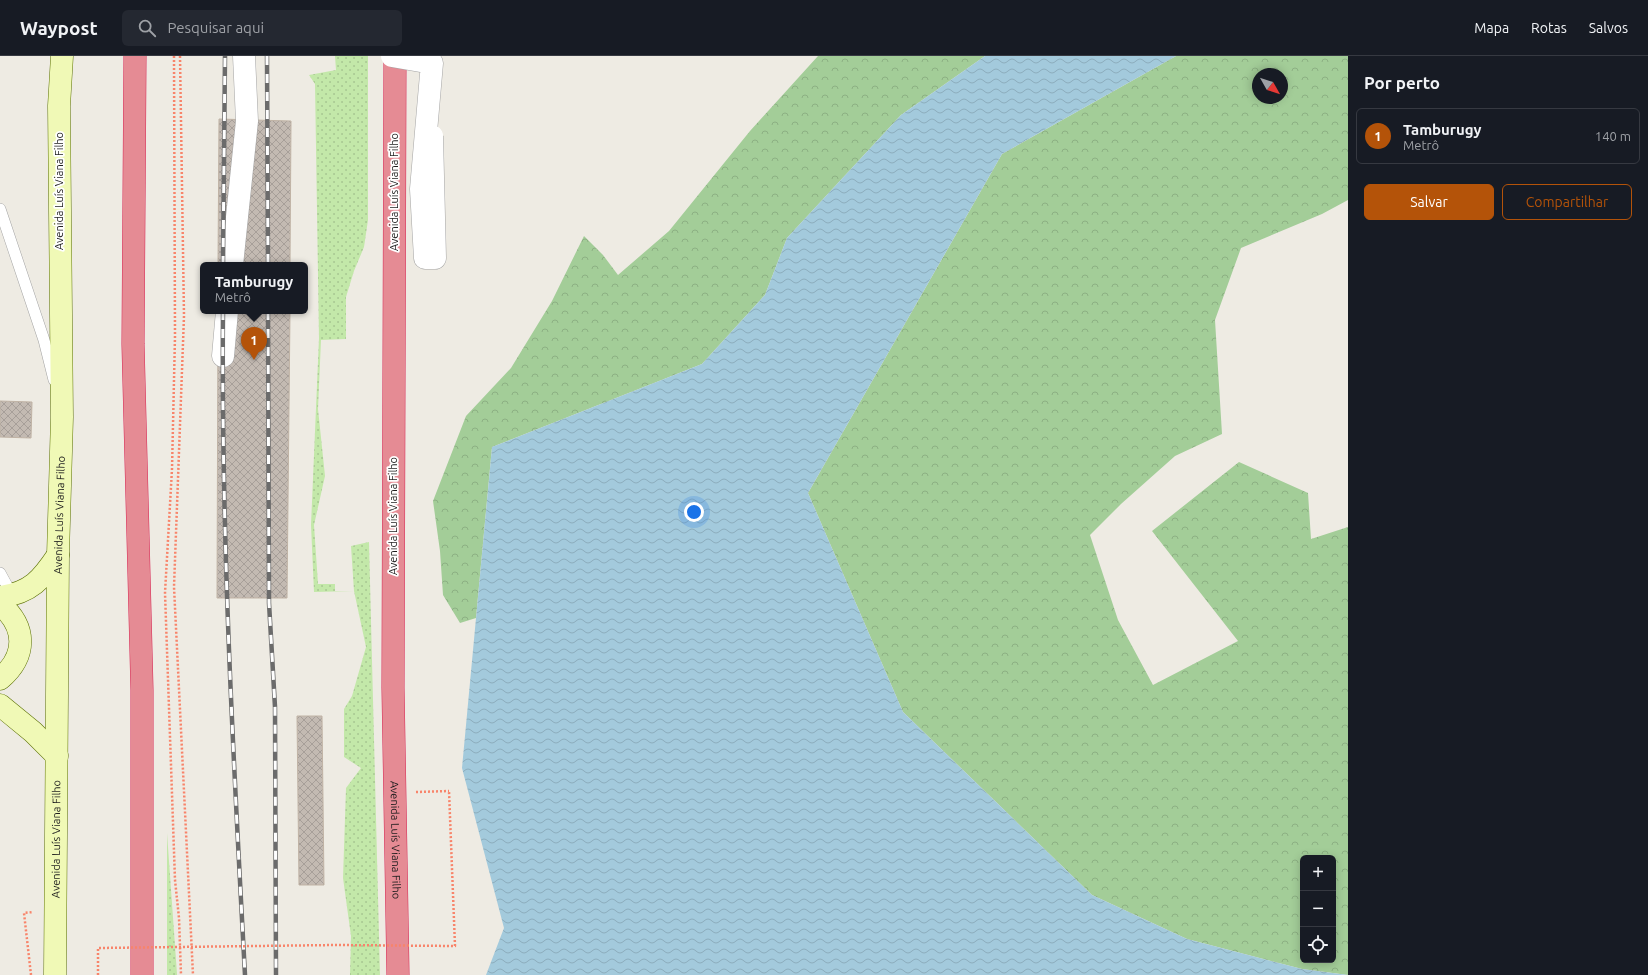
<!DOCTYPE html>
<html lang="pt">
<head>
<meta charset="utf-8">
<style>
	:root { --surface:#171b24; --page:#242831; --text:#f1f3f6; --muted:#9ea1a6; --line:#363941; --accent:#b45309 }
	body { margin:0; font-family:Ubuntu,sans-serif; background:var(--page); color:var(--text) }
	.controls { position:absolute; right:12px; bottom:12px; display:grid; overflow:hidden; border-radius:6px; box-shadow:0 2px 10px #0003 }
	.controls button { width:36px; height:36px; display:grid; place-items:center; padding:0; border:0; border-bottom:1px solid var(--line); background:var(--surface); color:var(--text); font:20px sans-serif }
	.compass { position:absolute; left:1252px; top:12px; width:36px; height:36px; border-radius:50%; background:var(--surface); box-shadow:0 2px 10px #0003; rotate:129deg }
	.you { position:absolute; left:694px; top:456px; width:14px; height:14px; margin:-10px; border:3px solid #fff; border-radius:50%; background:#1a73e8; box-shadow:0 0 0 6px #1a73e833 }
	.badge { display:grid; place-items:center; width:26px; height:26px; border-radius:50%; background:var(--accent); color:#fff; font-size:13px; font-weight:700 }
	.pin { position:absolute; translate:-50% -33px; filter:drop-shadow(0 1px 2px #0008) }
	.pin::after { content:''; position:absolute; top:21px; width:14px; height:12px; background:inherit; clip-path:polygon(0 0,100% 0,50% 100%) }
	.popup { position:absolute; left:200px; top:206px; width:108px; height:52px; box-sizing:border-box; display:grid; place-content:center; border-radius:6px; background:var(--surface); filter:drop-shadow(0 1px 3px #0005); font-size:13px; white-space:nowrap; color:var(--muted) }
	.popup b { font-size:15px; color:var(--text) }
	.popup::after { content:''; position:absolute; left:50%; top:100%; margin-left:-8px; border:8px solid transparent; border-top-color:var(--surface) }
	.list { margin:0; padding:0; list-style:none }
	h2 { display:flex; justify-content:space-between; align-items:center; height:52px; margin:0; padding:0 16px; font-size:17px }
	h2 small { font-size:13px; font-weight:400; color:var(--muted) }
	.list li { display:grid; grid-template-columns:26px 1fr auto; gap:12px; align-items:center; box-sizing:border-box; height:56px; margin:0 8px 8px; padding:0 8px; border:1px solid var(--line); border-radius:6px }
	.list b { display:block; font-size:15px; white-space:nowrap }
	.list p { margin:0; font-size:13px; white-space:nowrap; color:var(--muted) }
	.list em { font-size:13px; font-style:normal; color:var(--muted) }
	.actions { display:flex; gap:8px; padding:12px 16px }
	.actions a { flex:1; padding:9px 0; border:1px solid var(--accent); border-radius:6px; text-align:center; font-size:14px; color:var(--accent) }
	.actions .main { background:var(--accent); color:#fff }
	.icon { flex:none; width:22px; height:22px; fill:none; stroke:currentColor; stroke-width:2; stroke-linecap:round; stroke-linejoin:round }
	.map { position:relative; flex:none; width:1348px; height:919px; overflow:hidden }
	header { display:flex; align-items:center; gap:24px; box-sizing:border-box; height:56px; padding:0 20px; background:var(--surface); border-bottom:1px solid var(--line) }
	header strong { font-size:19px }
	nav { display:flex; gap:22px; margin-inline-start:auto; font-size:14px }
	.search { width:280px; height:36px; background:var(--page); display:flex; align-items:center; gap:10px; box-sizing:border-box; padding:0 14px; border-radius:6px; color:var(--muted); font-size:15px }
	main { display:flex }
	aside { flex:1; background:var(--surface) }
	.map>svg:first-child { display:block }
	.grass { fill:url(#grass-dots) }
	.forest { fill:url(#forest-crowns); fill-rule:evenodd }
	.water { fill:url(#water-waves) }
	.building { fill:url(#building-cross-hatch); stroke:#c0b3a5 }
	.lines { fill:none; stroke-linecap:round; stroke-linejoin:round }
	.lane-casing { stroke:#a4a4a4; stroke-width:12 }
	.street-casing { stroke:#a4a4a4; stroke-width:23 }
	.secondary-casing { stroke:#5d7206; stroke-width:23 }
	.highway-casing { stroke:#d72553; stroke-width:23 }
	.path { stroke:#f8846a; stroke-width:2.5; stroke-dasharray:2 2; stroke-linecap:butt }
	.lane { stroke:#fff; stroke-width:11 }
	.street { stroke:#fff; stroke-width:22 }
	.secondary { stroke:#f0f9b6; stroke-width:22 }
	.highway { stroke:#e58b94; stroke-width:22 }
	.rail-casing { stroke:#6b6b6b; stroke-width:4.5 }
	.rail { stroke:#fff; stroke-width:3; stroke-dasharray:9; stroke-linecap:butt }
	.street-bridge-casing { stroke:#a4a4a4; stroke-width:23; stroke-linecap:butt }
	.path-bridge { stroke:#f8846a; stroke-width:2.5; stroke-dasharray:2 2; stroke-linecap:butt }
	.street-bridge { stroke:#fff; stroke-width:22 }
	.labels { text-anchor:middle; stroke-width:3.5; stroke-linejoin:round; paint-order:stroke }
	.street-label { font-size:11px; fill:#1d1d1d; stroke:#fff }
</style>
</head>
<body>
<header>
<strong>Waypost</strong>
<div class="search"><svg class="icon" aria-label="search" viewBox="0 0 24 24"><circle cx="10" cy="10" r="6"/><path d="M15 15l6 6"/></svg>Pesquisar aqui</div>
<nav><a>Mapa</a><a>Rotas</a><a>Salvos</a></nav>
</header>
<main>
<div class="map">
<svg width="1348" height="919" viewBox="0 0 1348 919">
	<defs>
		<pattern id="grass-dots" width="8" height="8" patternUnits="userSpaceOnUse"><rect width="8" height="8" fill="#c3e8a9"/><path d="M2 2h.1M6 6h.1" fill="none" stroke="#a7c791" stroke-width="1.8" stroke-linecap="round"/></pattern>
		<pattern id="forest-crowns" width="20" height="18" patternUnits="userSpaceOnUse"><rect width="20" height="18" fill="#a3cd98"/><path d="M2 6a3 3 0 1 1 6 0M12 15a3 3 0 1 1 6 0" fill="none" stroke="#8cb083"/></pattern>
		<pattern id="water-waves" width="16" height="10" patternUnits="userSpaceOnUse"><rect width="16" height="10" fill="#a3cadc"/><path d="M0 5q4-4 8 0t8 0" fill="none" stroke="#8cadbc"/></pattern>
		<pattern id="building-cross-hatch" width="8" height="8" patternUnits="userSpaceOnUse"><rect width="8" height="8" fill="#c3bab2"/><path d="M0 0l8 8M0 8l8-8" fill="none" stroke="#a79f99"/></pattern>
	</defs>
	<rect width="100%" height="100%" fill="#eeebe3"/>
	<path class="grass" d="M 335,0 L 368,0 L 368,164 L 364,191 L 354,215 L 346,241 L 346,283 L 321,284 L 318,353 L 325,420 L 314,469 L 318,528 L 335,528 L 335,535 L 354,535 L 351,490 L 369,486 L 380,919 L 350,919 L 351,880 L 343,822 L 346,732 L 361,712 L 344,701 L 344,653 L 352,640 L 366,591 L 354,535 L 314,536 L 311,469 L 319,282 L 315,28 L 309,19 L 336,14 Z
		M 167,777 L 177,918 L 177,919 L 167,919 Z"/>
	<path class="forest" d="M 818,0 L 985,0 L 901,59 L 787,182 L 765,239 L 702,308 L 492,391 L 476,562 L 460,567 L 443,539 L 440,495 L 433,445 L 466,360 L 511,312 L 552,245 L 584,180 L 603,199 L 618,219 L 669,175 L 750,75 Z
		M 1176,0 L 1348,0 L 1348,144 L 1322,158 L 1241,192 L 1215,264 L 1222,378 L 1175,400 L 1121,448 L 1090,479 L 1118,564 L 1153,629 L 1238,585 L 1152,475 L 1239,406 L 1308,437 L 1311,483 L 1348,471 L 1348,919 L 1302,913 L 1187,883 L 1092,839 L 903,656 L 808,437 L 1002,98 ZM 1258,18 L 1282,18 L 1282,42 L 1258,42 ZM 1303,802 L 1333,802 L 1333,904 L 1303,904 Z"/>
	<path class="water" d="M 985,0 L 1176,0 L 1002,98 L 808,437 L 903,656 L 1092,839 L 1187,883 L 1302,913 L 1348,919 L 486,919 L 504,872 L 462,712 L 492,391 L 702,308 L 765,239 L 787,182 L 901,59 Z"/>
	<path class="building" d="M 219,63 L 291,65 L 290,209 L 218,209 Z
		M 218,255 L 290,255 L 287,542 L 217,542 Z
		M 0,345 L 32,346 L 31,382 L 0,381 Z
		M 297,660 L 322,660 L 324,829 L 299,829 Z"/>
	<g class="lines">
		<g class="lane-casing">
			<path id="lane" d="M 0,153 L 44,284 L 54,324
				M 0,517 L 12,539"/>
		</g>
		<g class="street-casing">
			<path id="street" d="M 232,209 L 247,65 L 244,0
				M 223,300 L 227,255"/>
		</g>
		<g class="secondary-casing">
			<g id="secondary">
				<path d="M 0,541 C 31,537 42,523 58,499"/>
				<path d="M 0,548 C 27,571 27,600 0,623"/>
				<path d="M 0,649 L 33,676 L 57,700"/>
				<path id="s1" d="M 55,919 L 58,499 L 62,361 L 59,50 L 62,0"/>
			</g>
		</g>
		<g class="highway-casing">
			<g id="highway">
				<path d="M 135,0 L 133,288 L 142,634 L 142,919"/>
				<path id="s2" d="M 395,0 L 393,632 L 398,919"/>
			</g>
		</g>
		<path class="path" d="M 174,0 L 175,280 L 172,413 L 165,537 L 175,824 L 179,862 L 181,919
			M 180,0 L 184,260 L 174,531 L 193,919
			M 416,736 L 449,735
			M 31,919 L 24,857 L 33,856"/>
		<use href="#lane" class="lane"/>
		<use href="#street" class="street"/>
		<use href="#secondary" class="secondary"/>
		<use href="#highway" class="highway"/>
		<g class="rail-casing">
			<path id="rail" d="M 267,0 L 268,209
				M 223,209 L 225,0
				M 223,255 C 221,477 233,698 245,919
				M 268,255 L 269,547 L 275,651 L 276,919"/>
		</g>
		<use href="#rail" class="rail"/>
		<g class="street-bridge-casing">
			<path id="street-bridge" d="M 392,0 L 432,7 L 421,133 L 425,202 L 435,202 L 432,80"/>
		</g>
		<path class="path-bridge" d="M 98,919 L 98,892 L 335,889 L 455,890 L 449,735"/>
		<use href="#street-bridge" class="street-bridge"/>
	</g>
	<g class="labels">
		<g class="street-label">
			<text transform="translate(59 135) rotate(-90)" y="4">Avenida Luís Viana Filho</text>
			<text transform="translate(394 136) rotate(-90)" y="4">Avenida Luís Viana Filho</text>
			<text dy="4" stroke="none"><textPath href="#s1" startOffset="460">Avenida Luís Viana Filho</textPath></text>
			<text transform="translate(393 460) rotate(-90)" y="4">Avenida Luís Viana Filho</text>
			<text dy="4" stroke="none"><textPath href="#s1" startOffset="136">Avenida Luís Viana Filho</textPath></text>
			<text dy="4" stroke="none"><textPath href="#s2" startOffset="784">Avenida Luís Viana Filho</textPath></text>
		</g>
	</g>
</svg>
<div class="controls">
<button>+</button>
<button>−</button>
<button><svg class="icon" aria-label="locate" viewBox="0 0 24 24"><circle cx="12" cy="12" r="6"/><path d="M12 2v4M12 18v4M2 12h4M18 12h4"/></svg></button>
</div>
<svg class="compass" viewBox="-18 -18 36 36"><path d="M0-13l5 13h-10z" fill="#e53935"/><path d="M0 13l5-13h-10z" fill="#9ea1a6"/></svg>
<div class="you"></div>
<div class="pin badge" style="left:254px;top:304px">1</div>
<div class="popup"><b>Tamburugy</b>Metrô</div>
</div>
<aside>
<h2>Por perto<small></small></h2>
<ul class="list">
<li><span class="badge">1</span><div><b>Tamburugy</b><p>Metrô</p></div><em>140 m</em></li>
</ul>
<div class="actions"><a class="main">Salvar</a><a>Compartilhar</a></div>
</aside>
</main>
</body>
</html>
